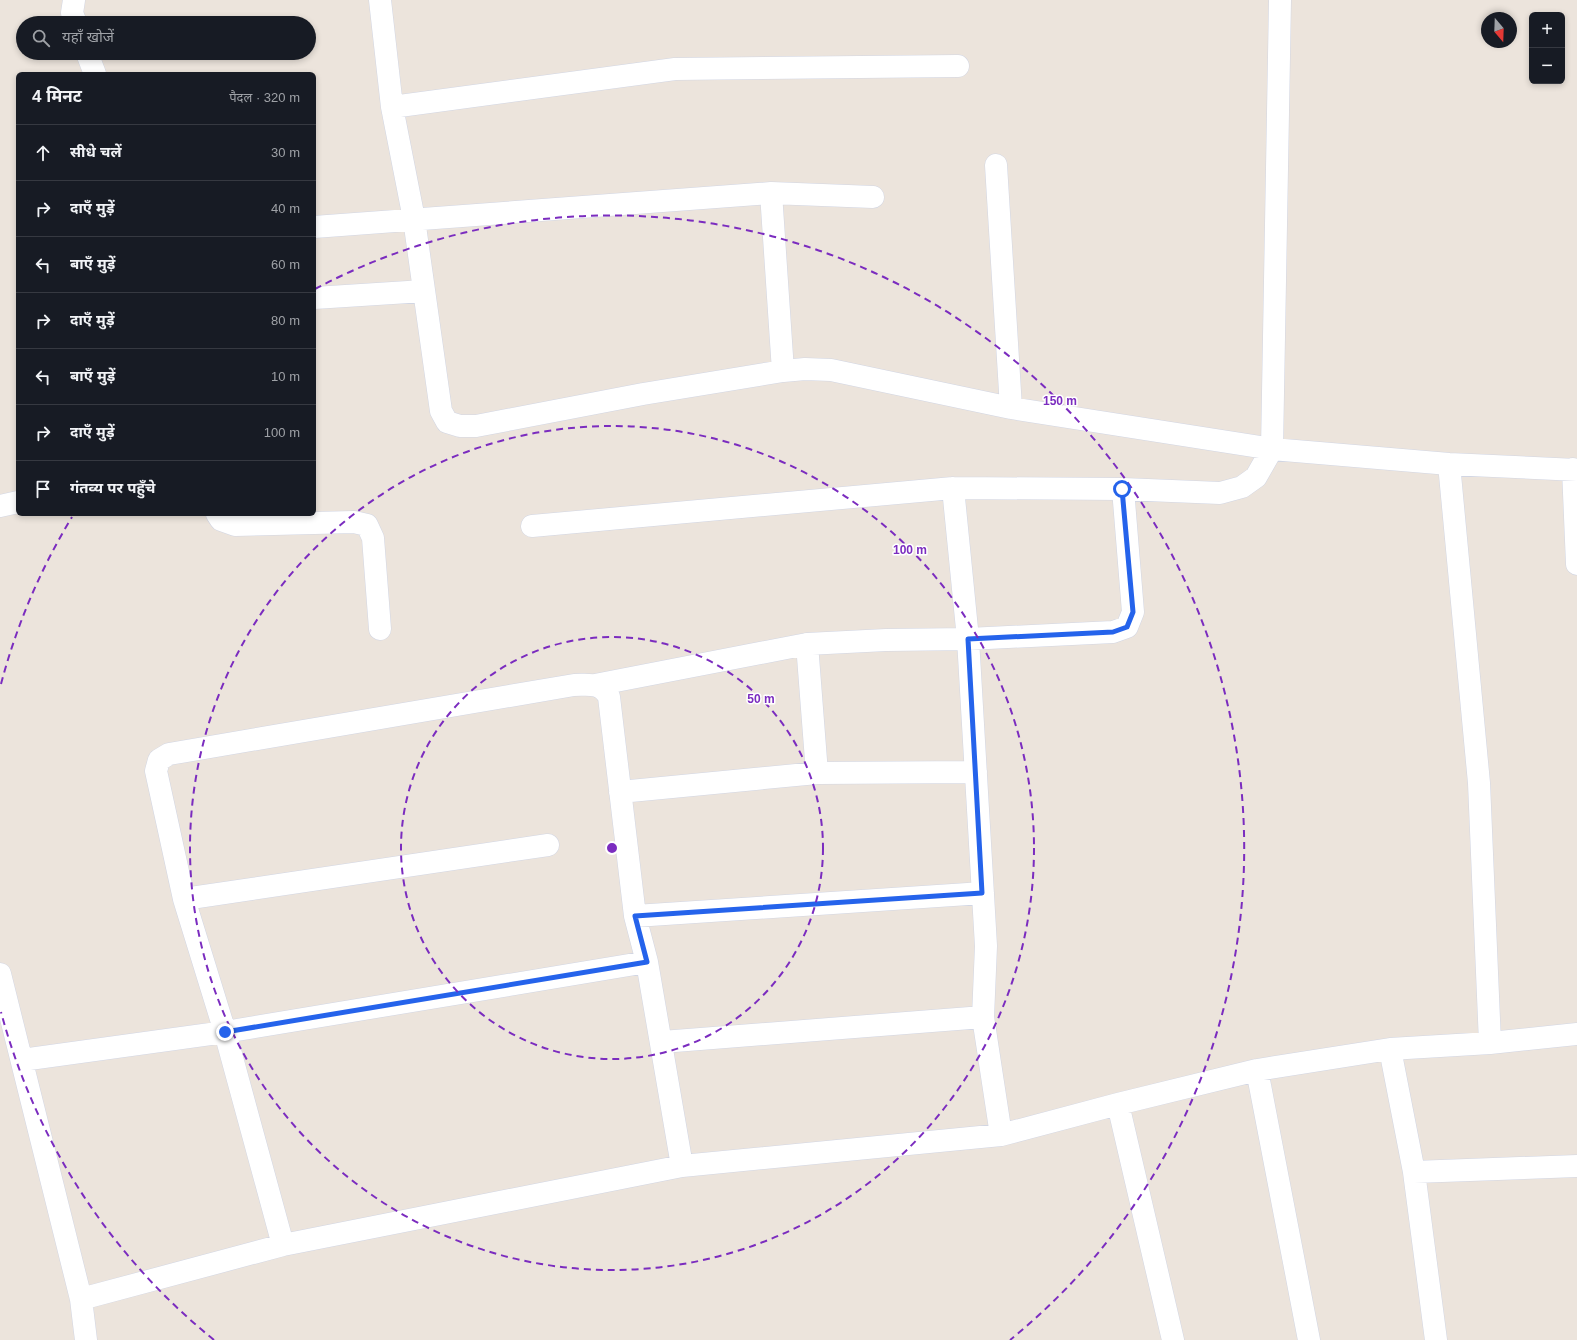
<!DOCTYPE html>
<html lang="hi">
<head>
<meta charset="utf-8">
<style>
	:root { --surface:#171b24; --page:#20242c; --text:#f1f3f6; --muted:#9ea1a6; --line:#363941 }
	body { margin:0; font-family:Helvetica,"Noto Sans Devanagari",sans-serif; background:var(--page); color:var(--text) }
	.controls { position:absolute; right:12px; top:12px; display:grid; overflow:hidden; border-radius:6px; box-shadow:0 2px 6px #0003 }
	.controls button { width:36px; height:36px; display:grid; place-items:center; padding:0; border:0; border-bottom:1px solid var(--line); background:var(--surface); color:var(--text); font:20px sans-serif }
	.compass { position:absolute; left:1481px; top:12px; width:36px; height:36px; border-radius:50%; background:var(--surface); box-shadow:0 2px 6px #0003; rotate:161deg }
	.stop { position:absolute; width:12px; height:12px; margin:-9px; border:3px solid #2563eb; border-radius:50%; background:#fff }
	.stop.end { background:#2563eb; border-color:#fff; box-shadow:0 1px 4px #0008 }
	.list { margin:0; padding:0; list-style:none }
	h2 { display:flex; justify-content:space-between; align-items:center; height:52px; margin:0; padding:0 16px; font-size:17px }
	h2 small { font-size:13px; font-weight:400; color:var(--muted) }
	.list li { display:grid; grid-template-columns:26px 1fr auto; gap:12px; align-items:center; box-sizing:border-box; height:56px; padding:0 16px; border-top:1px solid var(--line) }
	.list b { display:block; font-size:15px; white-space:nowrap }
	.list em { font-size:13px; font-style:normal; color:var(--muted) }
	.icon { flex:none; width:22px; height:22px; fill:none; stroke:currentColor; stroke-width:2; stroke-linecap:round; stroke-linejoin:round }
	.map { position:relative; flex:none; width:1577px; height:1340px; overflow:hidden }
	.search { position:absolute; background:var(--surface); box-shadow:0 2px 6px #0003; left:16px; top:16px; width:300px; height:44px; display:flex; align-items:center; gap:10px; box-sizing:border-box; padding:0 14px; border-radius:22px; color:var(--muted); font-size:15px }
	.panel { position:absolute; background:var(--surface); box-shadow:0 2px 6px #0003; left:16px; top:72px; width:300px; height:444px; border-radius:6px }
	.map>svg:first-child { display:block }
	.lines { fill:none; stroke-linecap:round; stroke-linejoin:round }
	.minor-casing { stroke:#d2d6e3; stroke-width:23 }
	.minor { stroke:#fff; stroke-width:22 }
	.route { stroke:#2563eb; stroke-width:5 }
	.ring { fill:none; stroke:#7b2cbf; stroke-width:2; stroke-dasharray:7 5 }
	.centre { fill:#7b2cbf; stroke:#fff; stroke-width:2 }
	.ring-label { font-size:12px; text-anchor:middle; font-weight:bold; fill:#7b2cbf; stroke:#fff; stroke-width:3; stroke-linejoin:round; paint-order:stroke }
</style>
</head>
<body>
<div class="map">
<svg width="1577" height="1340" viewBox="0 0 1577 1340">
	<rect width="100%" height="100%" fill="#ece4dc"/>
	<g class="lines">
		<g class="minor-casing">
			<path id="minor" d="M 74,0 L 72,13 L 76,23
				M 380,0 L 392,107 L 414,219 L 441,411 L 447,422 L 460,426 L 476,426 L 643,394 L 783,371 L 805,369 L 831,370 L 1011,408 L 1272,449 L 1449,464 L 1577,470
				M 87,53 L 95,74
				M 392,107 L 675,69 L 958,66
				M 996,165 L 1011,408
				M 771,193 L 783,371
				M 314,227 L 771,193 L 873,197
				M 314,298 L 424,291
				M 1449,464 L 1479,783 L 1490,1043
				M 1573,469 L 1577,564
				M 953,488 L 968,639 L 986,946 L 983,1017 L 1001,1135
				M 0,506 L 18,502
				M 217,514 L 221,520 L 235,525 L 354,522 L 367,525 L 373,538 L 380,629
				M 532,526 L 953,488 L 1123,489 L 1220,493 L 1242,487 L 1256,477 L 1272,449 L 1280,0
				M 807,644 L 817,773
				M 595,685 L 807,644 L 886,640 L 968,639 L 1113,632 L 1127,627 L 1133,612 L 1123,489
				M 620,792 L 817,773 L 976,772
				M 184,899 L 156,771 L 159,760 L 169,754 L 574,685 C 590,685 601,682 609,697 L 635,916 L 647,962 L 682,1166
				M 635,916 L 983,893
				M 0,974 L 81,1299 L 86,1340
				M 662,1042 L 983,1017
				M 1390,1049 L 1414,1172 L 1436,1340
				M 22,1060 L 225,1032 L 647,962
				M 1257,1070 L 1309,1340
				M 1118,1104 L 1173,1340
				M 1414,1172 L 1577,1166
				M 283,1245 L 225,1032 L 184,899 L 548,845
				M 81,1299 L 283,1245 L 682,1166 L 1001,1135 L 1118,1104 L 1257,1070 L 1390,1049 L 1490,1043 L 1577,1034"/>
		</g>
		<use href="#minor" class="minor"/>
	</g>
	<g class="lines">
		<path class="route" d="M 225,1032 L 647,962 L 635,916 L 982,893 L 968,639 L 1113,632 L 1127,627 L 1133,612 L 1122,489"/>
	</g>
	<g class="ring">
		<circle cx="612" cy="848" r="211"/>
		<circle cx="612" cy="848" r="422"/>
		<path d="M214 1340A633 633 0 0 1 1 1012M1 684A633 633 0 0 1 72 517M315 289A633 633 0 0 1 1010 1340"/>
	</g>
	<circle cx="612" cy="848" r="6" class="centre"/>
	<g class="ring-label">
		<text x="1060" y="405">150 m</text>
		<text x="910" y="554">100 m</text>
		<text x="761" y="703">50 m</text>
	</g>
</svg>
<div class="controls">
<button>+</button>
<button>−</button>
</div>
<svg class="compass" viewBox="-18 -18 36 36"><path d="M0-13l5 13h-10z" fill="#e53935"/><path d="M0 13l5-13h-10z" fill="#9ea1a6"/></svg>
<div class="stop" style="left:1122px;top:489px"></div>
<div class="stop end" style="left:225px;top:1032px"></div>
<div class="search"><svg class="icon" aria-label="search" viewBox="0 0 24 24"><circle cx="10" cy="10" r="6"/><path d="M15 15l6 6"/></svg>यहाँ खोजें</div>
<section class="panel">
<h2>4 मिनट<small>पैदल · 320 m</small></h2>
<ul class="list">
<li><svg class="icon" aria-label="ahead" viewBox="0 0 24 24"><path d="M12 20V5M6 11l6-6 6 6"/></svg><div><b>सीधे चलें</b></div><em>30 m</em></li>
<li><svg class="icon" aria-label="right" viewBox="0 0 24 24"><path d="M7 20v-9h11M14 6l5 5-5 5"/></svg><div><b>दाएँ मुड़ें</b></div><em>40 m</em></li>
<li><svg class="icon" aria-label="left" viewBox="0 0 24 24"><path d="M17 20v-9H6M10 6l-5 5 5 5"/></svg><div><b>बाएँ मुड़ें</b></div><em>60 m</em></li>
<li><svg class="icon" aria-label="right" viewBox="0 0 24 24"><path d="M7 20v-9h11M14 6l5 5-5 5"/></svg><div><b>दाएँ मुड़ें</b></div><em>80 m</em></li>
<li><svg class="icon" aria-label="left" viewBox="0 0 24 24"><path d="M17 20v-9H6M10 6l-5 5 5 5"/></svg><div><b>बाएँ मुड़ें</b></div><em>10 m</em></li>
<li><svg class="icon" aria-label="right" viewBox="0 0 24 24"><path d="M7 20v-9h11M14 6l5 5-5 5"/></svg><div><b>दाएँ मुड़ें</b></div><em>100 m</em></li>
<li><svg class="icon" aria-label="arrive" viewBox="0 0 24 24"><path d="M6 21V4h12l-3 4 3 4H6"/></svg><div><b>गंतव्य पर पहुँचे</b></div></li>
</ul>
</section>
</div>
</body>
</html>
